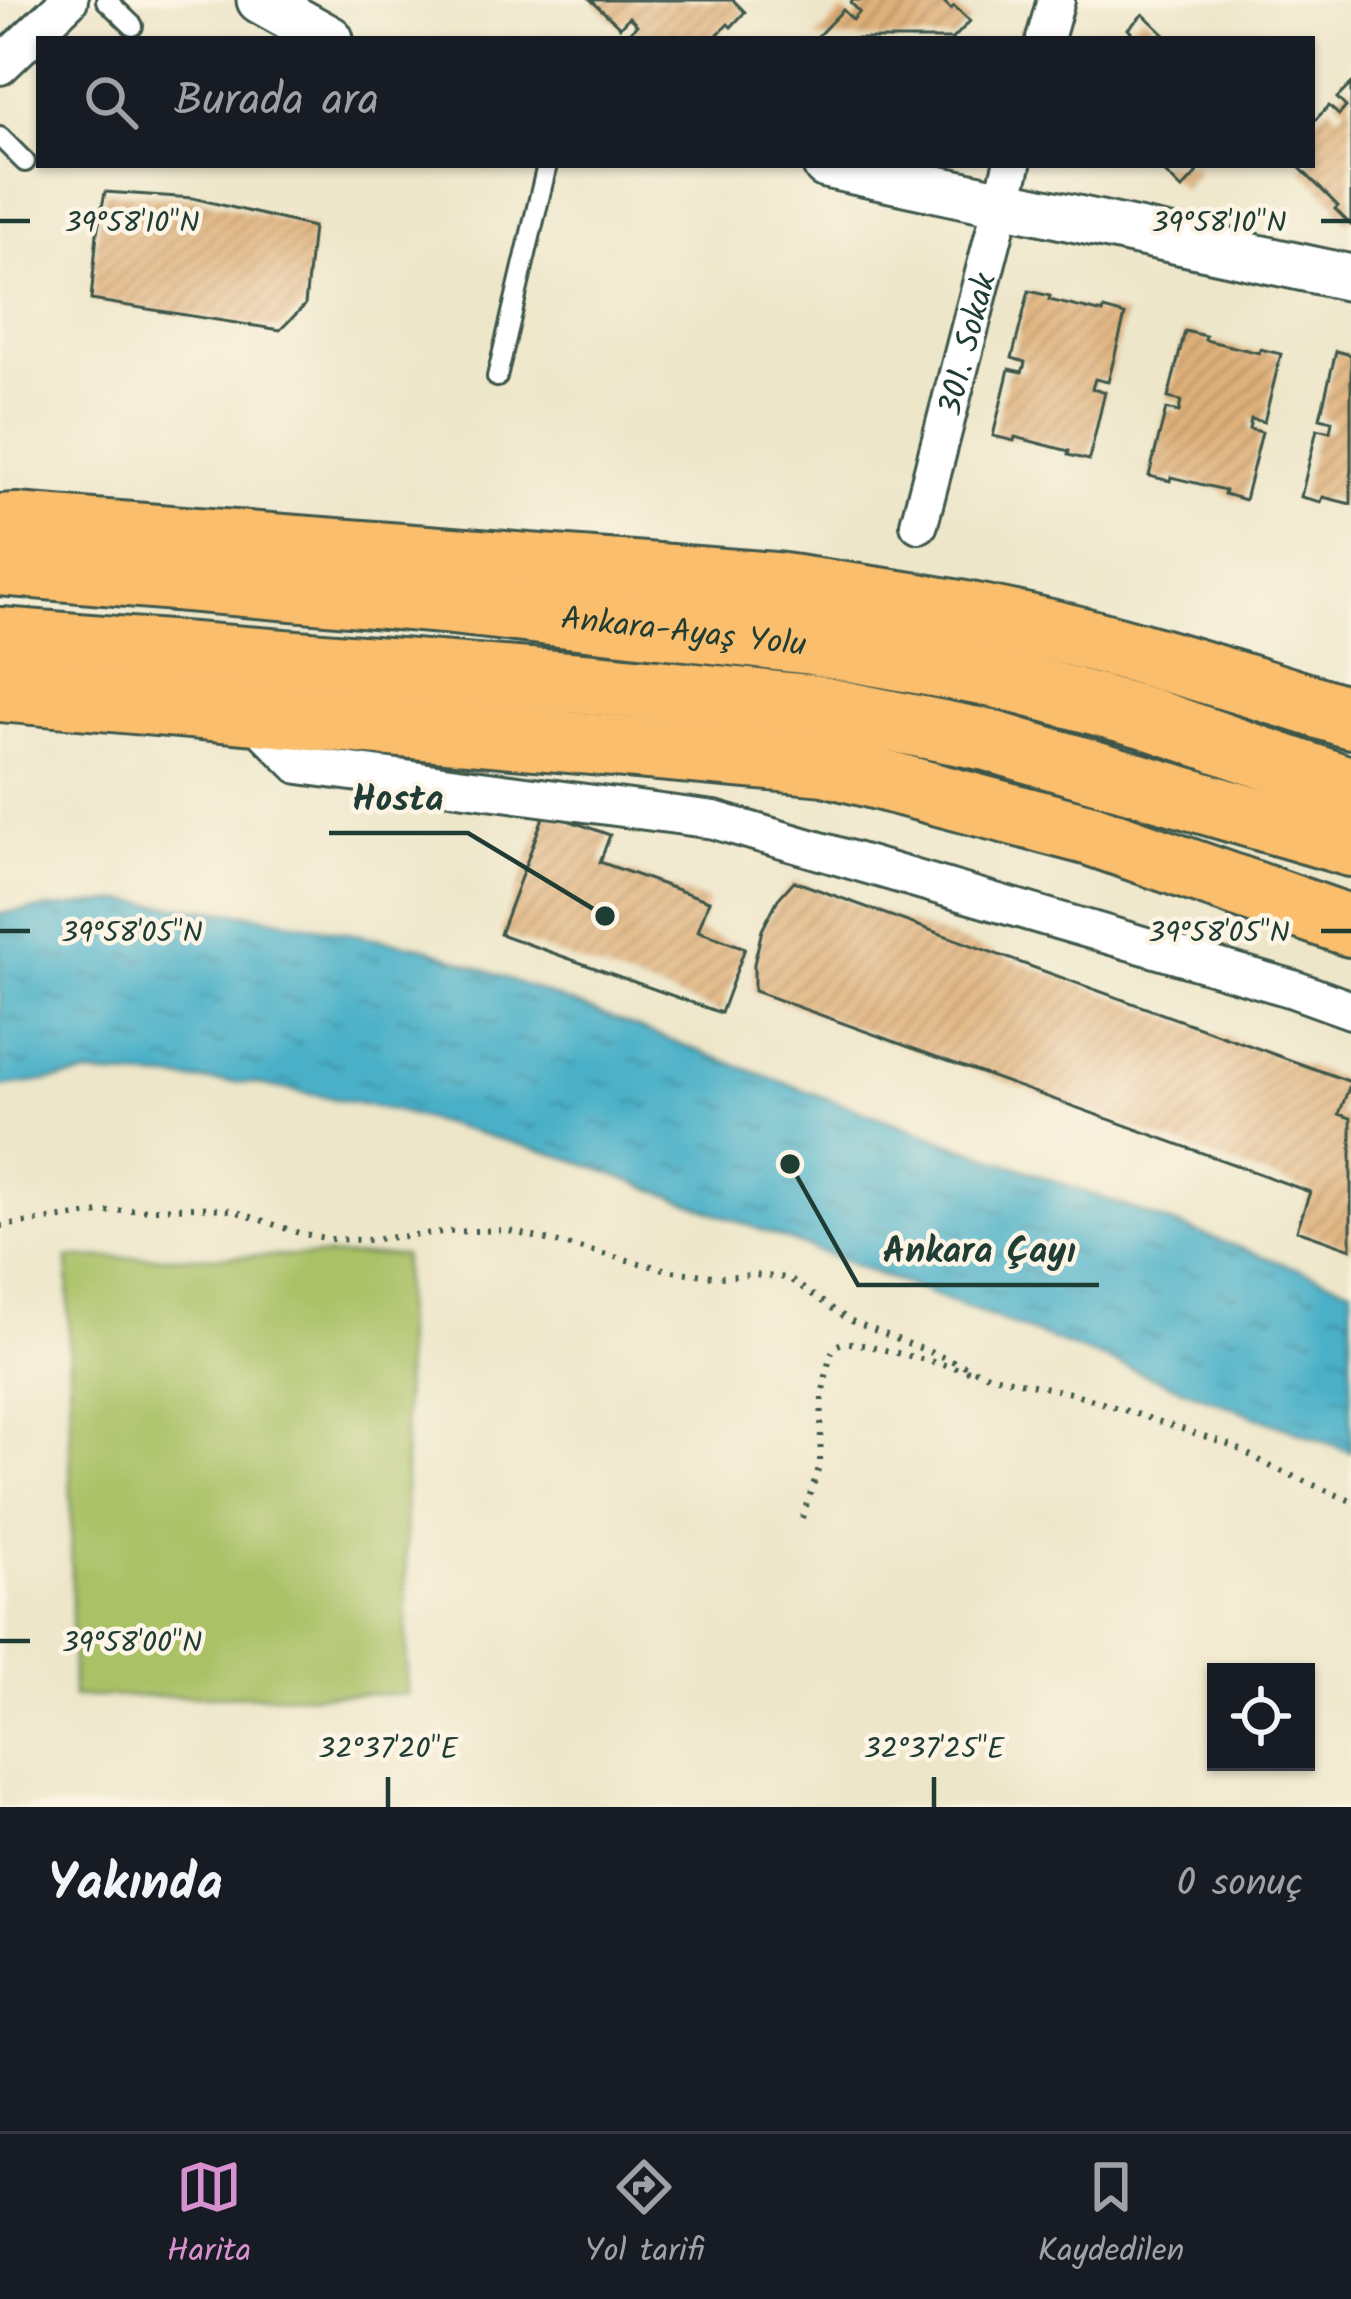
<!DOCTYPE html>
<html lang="tr">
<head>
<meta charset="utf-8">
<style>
	:root { --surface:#171b24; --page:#20242c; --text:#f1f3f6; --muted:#9ea1a6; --line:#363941; --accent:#d690ce }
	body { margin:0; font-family:Kalam,sans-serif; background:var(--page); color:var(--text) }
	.controls { position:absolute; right:36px; bottom:36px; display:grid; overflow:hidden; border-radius:0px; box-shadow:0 3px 9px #0004 }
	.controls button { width:108px; height:108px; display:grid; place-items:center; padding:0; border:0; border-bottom:3px solid var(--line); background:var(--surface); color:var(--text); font:60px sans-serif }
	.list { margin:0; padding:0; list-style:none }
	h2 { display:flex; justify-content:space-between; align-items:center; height:156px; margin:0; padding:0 48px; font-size:51px }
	h2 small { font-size:39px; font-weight:400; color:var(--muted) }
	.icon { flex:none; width:66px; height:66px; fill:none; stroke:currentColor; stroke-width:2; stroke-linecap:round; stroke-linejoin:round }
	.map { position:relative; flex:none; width:1351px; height:1807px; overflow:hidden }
	.search { position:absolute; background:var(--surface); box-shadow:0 3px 9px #0004; left:36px; right:36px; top:36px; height:132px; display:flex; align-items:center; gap:30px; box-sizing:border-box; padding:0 42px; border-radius:0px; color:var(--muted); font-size:45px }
	.sheet { height:324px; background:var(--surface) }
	nav { display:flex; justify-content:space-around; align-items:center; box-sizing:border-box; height:168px; border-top:3px solid var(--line); background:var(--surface); font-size:33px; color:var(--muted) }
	nav a { display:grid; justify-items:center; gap:6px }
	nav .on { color:var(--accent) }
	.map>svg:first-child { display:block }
	.green { fill:#aac166; stroke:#647f4d; stroke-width:3 }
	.water { fill:url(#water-ripples); stroke:#34767e; stroke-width:3 }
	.building { fill:url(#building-hatch) }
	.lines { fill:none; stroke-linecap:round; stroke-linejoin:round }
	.service-casing { stroke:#3e564a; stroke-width:24 }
	.minor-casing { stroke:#3e564a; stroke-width:42 }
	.tertiary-casing { stroke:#3e564a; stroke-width:51 }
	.trunk-casing { stroke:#3e564a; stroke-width:66 }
	.path { stroke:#3e564a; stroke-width:6; stroke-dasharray:3 9; stroke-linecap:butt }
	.service { stroke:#fff; stroke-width:18 }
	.minor { stroke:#fff; stroke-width:36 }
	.tertiary { stroke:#fff; stroke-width:45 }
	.trunk { stroke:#fabe6d; stroke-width:60 }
	.ticks { fill:none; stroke:#1f3d34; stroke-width:4.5 }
	.labels { text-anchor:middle; stroke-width:9; stroke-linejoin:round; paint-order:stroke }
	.street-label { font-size:33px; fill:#1f3d34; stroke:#fcf5e5 }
	.ticks-label { font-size:30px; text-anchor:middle; fill:#1f3d34; stroke:#fcf5e5; stroke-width:9; stroke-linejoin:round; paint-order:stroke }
	.leader { fill:none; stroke:#1f3d34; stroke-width:4.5 }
	.callout-dot { fill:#1f3d34; stroke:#fcf5e5; stroke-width:4.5 }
	.callout-label { font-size:36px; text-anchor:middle; font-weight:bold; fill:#1f3d34; stroke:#fcf5e5; stroke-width:9; stroke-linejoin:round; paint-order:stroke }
</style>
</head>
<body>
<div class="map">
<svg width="1351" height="1807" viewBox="0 0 1351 1807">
	<defs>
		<pattern id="water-ripples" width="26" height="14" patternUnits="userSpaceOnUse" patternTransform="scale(3)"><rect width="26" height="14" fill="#49b0c8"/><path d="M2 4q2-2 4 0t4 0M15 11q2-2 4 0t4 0" fill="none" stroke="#3c90a3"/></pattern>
		<pattern id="building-hatch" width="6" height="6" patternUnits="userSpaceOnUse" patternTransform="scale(3)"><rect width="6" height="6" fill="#e0b17a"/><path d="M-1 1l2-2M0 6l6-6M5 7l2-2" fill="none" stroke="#b59165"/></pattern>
	</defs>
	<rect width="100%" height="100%" fill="#fcf5e5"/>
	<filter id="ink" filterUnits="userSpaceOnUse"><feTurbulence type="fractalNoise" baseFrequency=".00833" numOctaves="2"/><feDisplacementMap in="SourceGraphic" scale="24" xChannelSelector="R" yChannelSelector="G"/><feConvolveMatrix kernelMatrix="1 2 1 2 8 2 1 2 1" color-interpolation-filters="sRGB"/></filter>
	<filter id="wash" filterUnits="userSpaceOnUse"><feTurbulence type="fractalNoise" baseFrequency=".004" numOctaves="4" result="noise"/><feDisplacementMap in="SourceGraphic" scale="48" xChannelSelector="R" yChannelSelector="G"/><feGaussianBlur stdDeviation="2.7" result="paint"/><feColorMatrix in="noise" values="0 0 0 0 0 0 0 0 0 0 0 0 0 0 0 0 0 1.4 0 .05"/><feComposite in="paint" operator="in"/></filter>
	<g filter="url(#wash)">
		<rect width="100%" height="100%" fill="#ede6c9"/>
		<path class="green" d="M 403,1255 L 407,1694 L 73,1697 L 68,1258 Z"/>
		<path class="water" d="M 124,901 L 255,915 L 426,948 L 757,1073 L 1351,1288 L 1351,1452 L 575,1160 L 393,1110 L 253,1083 L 88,1075 L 0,1087 L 0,913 Z"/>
		<g id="blocks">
			<path class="building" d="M 591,0 L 733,0 L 745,12 L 731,27 L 728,24 L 713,39 L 632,39 L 627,35 L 637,25 L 629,17 L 620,27 Z
				M 853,0 L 942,0 L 951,9 L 954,6 L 970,21 L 953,39 L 815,39 L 843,10 L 853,20 L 856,16 L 860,12 L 851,3 Z
				M 1143,14 L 1169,39 L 1125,39 L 1131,32 L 1128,29 Z
				M 1351,84 L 1351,225 L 1335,209 L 1338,206 L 1297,165 L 1312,165 L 1312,123 L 1329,106 L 1339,115 L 1346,107 L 1337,98 Z
				M 1157,165 L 1199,165 L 1194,170 L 1197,173 L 1182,189 Z
				M 105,192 L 193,198 L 313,227 L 305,305 L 280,330 L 91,300 L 97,233 Z
				M 1029,291 L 1050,296 L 1049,300 L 1103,313 L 1104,309 L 1125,315 L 1108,382 L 1095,379 L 1092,389 L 1105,392 L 1089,460 L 1068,455 L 1069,451 L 1015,437 L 1014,441 L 993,436 L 1009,369 L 1022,372 L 1024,367 L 1025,362 L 1012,358 Z
				M 1185,331 L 1206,336 L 1205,340 L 1259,353 L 1260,349 L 1281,354 L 1264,422 L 1251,419 L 1249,429 L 1262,432 L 1245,500 L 1224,494 L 1225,490 L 1171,477 L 1170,481 L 1149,476 L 1166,409 L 1179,412 L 1181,401 L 1168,398 Z
				M 1336,351 L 1351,355 L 1351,504 L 1323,497 L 1321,502 L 1301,497 L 1317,429 L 1330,432 L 1332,421 L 1320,418 Z
				M 545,812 L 610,835 L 600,862 L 709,901 L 698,931 L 745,948 L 721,1013 L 500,934 Z
				M 794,881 L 1351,1082 L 1339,1114 L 1351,1118 L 1351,1249 L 1297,1230 L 1310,1192 L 754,991 L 754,964 L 762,930 L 778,899 Z"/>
		</g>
	</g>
	<g filter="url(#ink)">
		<use href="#blocks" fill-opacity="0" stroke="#3e564a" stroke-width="3"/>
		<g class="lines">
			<g class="service-casing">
				<path id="service" d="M 106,0 L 133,26
					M 0,137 L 25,162
					M 497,377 L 547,165"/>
			</g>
			<g class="minor-casing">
				<g id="minor">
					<path d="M 1045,39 L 1056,0"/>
					<path d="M 0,66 L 69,0"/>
					<path id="s1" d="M 919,524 L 1012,165"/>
					<path d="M 248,714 L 299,765 L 714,820 L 1293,989 L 1351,1010"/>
				</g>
			</g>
			<g class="tertiary-casing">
				<path id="tertiary" d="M 260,0 L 330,39
					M 826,165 L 1351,278"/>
			</g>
			<g class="trunk-casing">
				<g id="trunk">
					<path d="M 0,525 L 16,524 L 775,583 C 846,593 916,602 986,616 C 1110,641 1231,680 1351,718"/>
					<path id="s2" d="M 0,565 L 443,603 L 812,644 L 999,678 L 1147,718 L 1351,788"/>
					<path d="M 0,638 L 594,684 L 810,705 L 987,740 L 1351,846"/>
					<path d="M 0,691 L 825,765 L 1091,835 L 1351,926"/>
				</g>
			</g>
			<path class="path" d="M 0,1226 L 116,1211 L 196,1207 L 231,1210 L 299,1233 L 330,1239 L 367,1240 L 443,1232 L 506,1230 L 672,1271 L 720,1277 L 754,1275 L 788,1278 L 849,1320 L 988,1375 L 1075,1394 L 1231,1445 L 1274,1468 L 1351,1501
				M 802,1518 L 820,1465 L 822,1396 L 830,1356 L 835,1346 L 845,1342 L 869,1346 L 973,1372"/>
			<use href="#service" class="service"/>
			<use href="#minor" class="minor"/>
			<use href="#tertiary" class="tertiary"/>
			<use href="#trunk" class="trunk"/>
		</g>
	</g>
	<path class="ticks" d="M 0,221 L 30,221M 1321,221 L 1351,221M 0,931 L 30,931M 1321,931 L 1351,931M 0,1641 L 30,1641M 388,1777 L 388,1807M 934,1777 L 934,1807"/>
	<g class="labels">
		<g class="street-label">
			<text dy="12" stroke="none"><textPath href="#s1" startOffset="186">301. Sokak</textPath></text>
			<text dy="12" stroke="none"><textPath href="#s2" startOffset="687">Ankara-Ayaş Yolu</textPath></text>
		</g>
	</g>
	<g class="ticks-label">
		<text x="132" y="232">39°58'10"N</text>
		<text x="1219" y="232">39°58'10"N</text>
		<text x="132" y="942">39°58'05"N</text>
		<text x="1219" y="942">39°58'05"N</text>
		<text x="132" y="1652">39°58'00"N</text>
		<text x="388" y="1758">32°37'20"E</text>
		<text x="934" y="1758">32°37'25"E</text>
	</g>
	<path class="leader" d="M605 916L468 833H329M790 1164L858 1285H1099"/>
	<g class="callout-dot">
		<circle cx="605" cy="916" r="12"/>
		<circle cx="790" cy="1164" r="12"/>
	</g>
	<g class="callout-label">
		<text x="398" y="810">Hosta</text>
		<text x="979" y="1262">Ankara Çayı</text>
	</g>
</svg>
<div class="controls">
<button><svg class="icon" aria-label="locate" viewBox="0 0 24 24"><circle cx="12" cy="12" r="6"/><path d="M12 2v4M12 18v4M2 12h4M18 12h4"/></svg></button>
</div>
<div class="search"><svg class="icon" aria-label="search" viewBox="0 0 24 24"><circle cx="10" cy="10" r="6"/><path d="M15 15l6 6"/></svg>Burada ara</div>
</div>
<section class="sheet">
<h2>Yakında<small>0 sonuç</small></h2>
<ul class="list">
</ul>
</section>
<nav>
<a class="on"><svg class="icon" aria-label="map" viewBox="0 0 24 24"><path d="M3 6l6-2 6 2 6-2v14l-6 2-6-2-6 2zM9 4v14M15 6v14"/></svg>Harita</a>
<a><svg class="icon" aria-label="directions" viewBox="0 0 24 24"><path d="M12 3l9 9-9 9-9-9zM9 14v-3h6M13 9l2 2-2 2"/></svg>Yol tarifi</a>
<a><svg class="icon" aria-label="saved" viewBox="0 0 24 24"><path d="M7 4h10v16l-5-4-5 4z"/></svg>Kaydedilen</a>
</nav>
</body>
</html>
